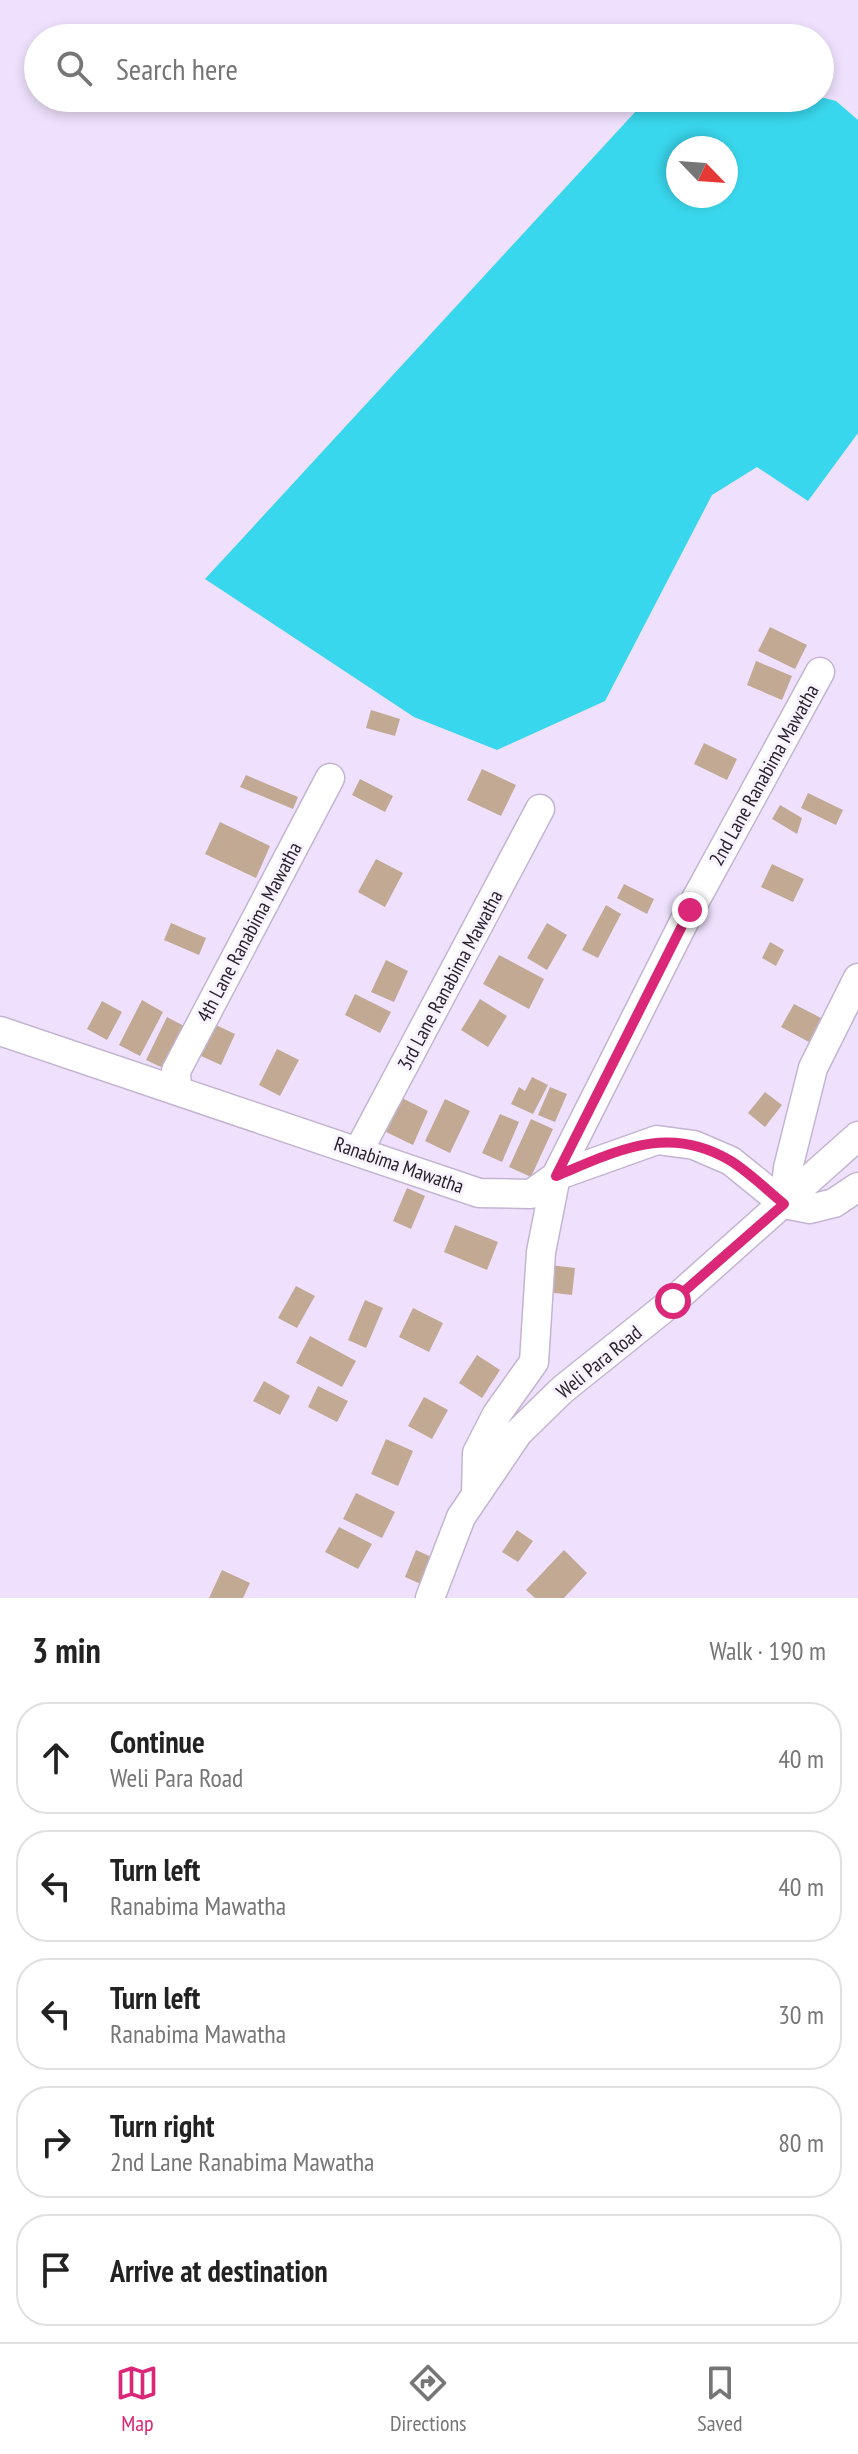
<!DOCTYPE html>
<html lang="en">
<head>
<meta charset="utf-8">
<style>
	:root { --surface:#fff; --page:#f6f6f6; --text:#222; --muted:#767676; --line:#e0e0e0; --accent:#db2777 }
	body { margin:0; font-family:"PT Sans Narrow",sans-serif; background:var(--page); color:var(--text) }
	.compass { position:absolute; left:666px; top:136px; width:72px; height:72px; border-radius:50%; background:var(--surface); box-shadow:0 4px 12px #0003; rotate:115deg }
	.stop { position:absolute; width:24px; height:24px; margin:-18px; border:6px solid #db2777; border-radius:50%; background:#fff }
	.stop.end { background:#db2777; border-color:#fff; box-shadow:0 2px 8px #0008 }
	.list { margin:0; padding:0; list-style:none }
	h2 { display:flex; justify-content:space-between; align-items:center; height:104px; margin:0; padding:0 32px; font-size:34px }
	h2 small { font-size:26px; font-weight:400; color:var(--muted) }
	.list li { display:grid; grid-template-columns:52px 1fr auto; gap:24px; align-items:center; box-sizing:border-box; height:112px; margin:0 16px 16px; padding:0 16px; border:2px solid var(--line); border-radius:32px }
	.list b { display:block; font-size:30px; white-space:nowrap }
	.list p { margin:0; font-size:26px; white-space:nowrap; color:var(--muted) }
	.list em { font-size:26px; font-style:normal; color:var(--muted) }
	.icon { flex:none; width:44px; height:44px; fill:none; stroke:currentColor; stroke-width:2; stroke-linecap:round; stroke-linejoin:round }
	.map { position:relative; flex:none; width:858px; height:1598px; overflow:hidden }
	.search { position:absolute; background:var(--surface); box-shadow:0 4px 12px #0003; left:24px; right:24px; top:24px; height:88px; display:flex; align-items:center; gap:20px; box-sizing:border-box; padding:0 28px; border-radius:44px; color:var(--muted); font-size:30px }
	.sheet { height:744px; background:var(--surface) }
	nav { display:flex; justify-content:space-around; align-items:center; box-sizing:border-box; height:112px; border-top:2px solid var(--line); background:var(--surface); font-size:22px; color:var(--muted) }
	nav a { display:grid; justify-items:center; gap:4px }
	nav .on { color:var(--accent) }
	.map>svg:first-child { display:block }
	.water { fill:#39d7ed; fill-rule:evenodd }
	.building { fill:#c1a994 }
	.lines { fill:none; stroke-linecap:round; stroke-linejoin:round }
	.street-casing { stroke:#c3b5d1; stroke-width:31 }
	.street { stroke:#fff; stroke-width:28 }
	.route { stroke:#db2777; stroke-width:10 }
	.labels { text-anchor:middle; stroke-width:6; stroke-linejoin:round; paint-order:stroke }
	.street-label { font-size:20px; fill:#251f2a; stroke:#f7f2fd }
</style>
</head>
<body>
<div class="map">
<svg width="858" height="1598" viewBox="0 0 858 1598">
	<rect width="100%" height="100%" fill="#efe1fd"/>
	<path class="water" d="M 820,97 L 836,101 L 858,120 L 858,433 L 808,501 L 757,467 L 712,495 L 605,701 L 497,750 L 414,717 L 205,579 L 648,98 ZM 678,148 L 726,148 L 726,196 L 678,196 Z"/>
	<path class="building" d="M 770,627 L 807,645 L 795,669 L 758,651 Z
		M 756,661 L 792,676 L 782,700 L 747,685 Z
		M 371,710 L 400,719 L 395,736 L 366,728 Z
		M 704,743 L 737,759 L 727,780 L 694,764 Z
		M 482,769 L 516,785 L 501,816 L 467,800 Z
		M 246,775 L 298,797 L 293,809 L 240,787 Z
		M 360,779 L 393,796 L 385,812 L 352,795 Z
		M 808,793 L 843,810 L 836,825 L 801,808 Z
		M 780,805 L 802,818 L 797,834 L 772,819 Z
		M 220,822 L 270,846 L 256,878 L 205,854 Z
		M 376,859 L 403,873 L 385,907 L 358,892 Z
		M 772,864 L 804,879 L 793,902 L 761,887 Z
		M 624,884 L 654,899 L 647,914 L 617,898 Z
		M 606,905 L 621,914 L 598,958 L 582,950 Z
		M 171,923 L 206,938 L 199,955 L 164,940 Z
		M 547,923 L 567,935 L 547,970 L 527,958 Z
		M 770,942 L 784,950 L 776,966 L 762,958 Z
		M 499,955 L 544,979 L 529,1009 L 483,984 Z
		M 386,960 L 408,971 L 394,1002 L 371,992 Z
		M 355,994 L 391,1012 L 380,1033 L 345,1015 Z
		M 480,999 L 507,1016 L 488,1047 L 461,1030 Z
		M 142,1000 L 163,1012 L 140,1056 L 119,1045 Z
		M 102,1001 L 122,1012 L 107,1040 L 87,1029 Z
		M 794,1004 L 821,1018 L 809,1042 L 781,1027 Z
		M 167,1017 L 186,1027 L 165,1069 L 146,1060 Z
		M 216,1025 L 235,1034 L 221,1065 L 201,1056 Z
		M 277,1049 L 299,1060 L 280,1096 L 259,1085 Z
		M 532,1077 L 548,1085 L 533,1114 L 511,1104 L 519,1087 L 525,1091 Z
		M 550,1087 L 567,1094 L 555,1122 L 538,1115 Z
		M 765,1092 L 782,1105 L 765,1127 L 748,1113 Z
		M 402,1098 L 428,1111 L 413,1145 L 386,1132 Z
		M 445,1099 L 470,1111 L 450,1153 L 425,1141 Z
		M 500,1114 L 519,1122 L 502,1162 L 482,1153 Z
		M 531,1119 L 553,1129 L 531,1177 L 509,1167 Z
		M 407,1188 L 425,1196 L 411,1229 L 393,1221 Z
		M 455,1225 L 498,1242 L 487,1270 L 444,1252 Z
		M 550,1265 L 575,1268 L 572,1295 L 546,1292 Z
		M 296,1286 L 315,1296 L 297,1328 L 278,1318 Z
		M 365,1300 L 383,1308 L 366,1348 L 348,1340 Z
		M 413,1308 L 443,1323 L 429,1352 L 399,1337 Z
		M 310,1336 L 356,1361 L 342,1387 L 296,1363 Z
		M 477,1355 L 500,1370 L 482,1398 L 459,1383 Z
		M 264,1381 L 290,1396 L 280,1415 L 253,1401 Z
		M 318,1386 L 348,1401 L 337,1422 L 308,1407 Z
		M 424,1397 L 448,1410 L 432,1439 L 408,1426 Z
		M 386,1439 L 413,1451 L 398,1486 L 371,1474 Z
		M 356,1493 L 395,1512 L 382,1538 L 343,1519 Z
		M 339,1527 L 372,1544 L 358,1569 L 325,1552 Z
		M 517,1530 L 533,1541 L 518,1562 L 502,1552 Z
		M 416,1550 L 436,1559 L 425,1586 L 405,1577 Z
		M 564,1550 L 587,1573 L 564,1598 L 535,1598 L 526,1590 Z
		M 222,1570 L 250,1583 L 243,1598 L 209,1598 Z"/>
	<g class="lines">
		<g class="street-casing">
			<path id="street" d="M 0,1031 L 479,1193 L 531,1194 L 556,1176 L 657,1140 L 694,1145 L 731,1161 L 784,1204 L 810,1209 L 834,1203 L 858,1187
				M 177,1089 L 176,1071 L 330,778
				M 359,1150 L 540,809
				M 784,1204 L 788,1168 L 813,1068 L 858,978
				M 476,1495 L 477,1453 L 497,1414 L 534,1362 L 541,1252 L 556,1176 L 690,910 L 820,672
				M 430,1598 L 461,1517 L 518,1433 L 562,1390 L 673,1301 L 858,1136"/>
		</g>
		<use href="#street" class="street"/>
	</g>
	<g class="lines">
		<path class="route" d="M 673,1301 L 784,1204 C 767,1190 750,1173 731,1161 C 668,1123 617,1151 556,1176 L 690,910"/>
	</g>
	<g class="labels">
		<g class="street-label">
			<text transform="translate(764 775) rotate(-61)" y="7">2nd Lane Ranabima Mawatha</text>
			<text transform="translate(249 932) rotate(-62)" y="7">4th Lane Ranabima Mawatha</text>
			<text transform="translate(450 980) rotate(-62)" y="7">3rd Lane Ranabima Mawatha</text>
			<text transform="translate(399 1165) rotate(19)" y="7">Ranabima Mawatha</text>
			<text transform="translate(599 1362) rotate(-39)" y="7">Weli Para Road</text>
		</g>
	</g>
</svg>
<svg class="compass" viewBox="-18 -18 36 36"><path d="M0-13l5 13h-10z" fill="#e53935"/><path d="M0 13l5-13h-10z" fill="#767676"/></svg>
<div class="stop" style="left:673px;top:1301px"></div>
<div class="stop end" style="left:690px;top:910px"></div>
<div class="search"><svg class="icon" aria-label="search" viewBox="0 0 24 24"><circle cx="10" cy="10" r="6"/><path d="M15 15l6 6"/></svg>Search here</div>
</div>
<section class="sheet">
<h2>3 min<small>Walk · 190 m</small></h2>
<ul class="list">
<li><svg class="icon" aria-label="ahead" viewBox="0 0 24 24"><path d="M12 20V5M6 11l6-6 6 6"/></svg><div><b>Continue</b><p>Weli Para Road</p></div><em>40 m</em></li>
<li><svg class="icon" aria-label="left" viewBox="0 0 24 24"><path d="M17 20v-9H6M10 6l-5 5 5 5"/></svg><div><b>Turn left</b><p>Ranabima Mawatha</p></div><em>40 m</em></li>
<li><svg class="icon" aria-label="left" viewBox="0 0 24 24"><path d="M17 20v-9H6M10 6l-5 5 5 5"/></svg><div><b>Turn left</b><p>Ranabima Mawatha</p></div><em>30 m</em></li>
<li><svg class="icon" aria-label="right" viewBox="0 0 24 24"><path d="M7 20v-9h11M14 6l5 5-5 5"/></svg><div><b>Turn right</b><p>2nd Lane Ranabima Mawatha</p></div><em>80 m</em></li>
<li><svg class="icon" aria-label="arrive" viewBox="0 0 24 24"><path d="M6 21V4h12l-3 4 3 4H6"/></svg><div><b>Arrive at destination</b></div></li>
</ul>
</section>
<nav>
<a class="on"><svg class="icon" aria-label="map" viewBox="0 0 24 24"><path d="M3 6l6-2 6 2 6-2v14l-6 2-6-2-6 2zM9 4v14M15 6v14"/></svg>Map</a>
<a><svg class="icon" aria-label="directions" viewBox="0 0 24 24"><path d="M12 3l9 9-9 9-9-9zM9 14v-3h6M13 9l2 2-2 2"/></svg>Directions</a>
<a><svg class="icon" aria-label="saved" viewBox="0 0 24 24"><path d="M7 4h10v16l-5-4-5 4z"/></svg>Saved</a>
</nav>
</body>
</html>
